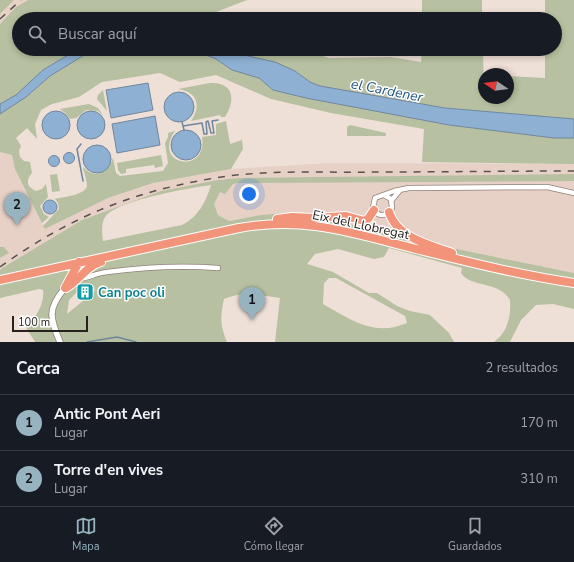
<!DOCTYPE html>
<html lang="es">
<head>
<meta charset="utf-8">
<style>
	:root { --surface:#171b24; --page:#20242c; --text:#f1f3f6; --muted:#9ea1a6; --line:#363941; --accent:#98b3c0 }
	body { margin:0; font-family:"Nunito Sans",sans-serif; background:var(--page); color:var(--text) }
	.compass { position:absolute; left:478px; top:68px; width:36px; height:36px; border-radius:50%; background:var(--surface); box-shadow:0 2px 6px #0003; rotate:283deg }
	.scale { position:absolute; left:12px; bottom:10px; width:76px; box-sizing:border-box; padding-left:4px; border:2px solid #26211e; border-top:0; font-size:11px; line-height:14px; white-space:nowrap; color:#26211e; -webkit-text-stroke:3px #fff; paint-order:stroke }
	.you { position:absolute; left:249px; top:194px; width:14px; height:14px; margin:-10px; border:3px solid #fff; border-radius:50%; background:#1a73e8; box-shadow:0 0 0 6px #1a73e833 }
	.badge { display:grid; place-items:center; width:26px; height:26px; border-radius:50%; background:var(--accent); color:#111; font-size:13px; font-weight:700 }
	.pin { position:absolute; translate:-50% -33px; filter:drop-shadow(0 1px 2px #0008) }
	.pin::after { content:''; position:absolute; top:21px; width:14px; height:12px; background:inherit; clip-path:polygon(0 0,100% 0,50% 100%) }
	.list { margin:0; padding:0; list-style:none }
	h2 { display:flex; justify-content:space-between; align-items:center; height:52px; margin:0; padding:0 16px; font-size:17px }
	h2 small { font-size:13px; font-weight:400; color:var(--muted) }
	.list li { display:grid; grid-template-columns:26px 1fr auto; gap:12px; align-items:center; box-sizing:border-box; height:56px; padding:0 16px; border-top:1px solid var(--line) }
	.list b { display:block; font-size:15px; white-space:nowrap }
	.list p { margin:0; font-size:13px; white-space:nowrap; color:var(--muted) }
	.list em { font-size:13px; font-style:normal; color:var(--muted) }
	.icon { flex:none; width:22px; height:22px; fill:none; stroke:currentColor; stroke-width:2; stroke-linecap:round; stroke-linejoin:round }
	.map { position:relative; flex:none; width:574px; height:342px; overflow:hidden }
	.search { position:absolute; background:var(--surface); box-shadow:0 2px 6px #0003; left:12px; right:12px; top:12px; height:44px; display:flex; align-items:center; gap:10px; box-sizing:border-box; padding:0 14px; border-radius:22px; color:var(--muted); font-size:15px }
	.sheet { height:164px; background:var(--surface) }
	nav { display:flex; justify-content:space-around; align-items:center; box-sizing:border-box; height:56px; border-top:1px solid var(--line); background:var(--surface); font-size:11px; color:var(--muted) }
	nav a { display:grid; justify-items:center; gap:2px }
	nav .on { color:var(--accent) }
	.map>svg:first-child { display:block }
	.built { fill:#e7d0c6 }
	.green { fill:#b7c0a0; fill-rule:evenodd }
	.water { fill:#8eb1d3; stroke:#6f869d }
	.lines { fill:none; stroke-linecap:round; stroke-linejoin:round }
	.stream { stroke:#6f869d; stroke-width:1.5 }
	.minor-casing { stroke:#8e8079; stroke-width:6 }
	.tertiary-casing { stroke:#8e8079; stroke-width:7 }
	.trunk-casing { stroke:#fff; stroke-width:10 }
	.minor { stroke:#fff; stroke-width:4.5 }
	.tertiary { stroke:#fff; stroke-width:5.5 }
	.trunk { stroke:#f2947a; stroke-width:8 }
	.rail { stroke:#5a524e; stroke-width:1.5; stroke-dasharray:7 7; stroke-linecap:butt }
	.labels { text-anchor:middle; stroke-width:3; stroke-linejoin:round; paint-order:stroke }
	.street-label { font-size:13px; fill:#26211e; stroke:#fff }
	.culture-label { font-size:13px; font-weight:bold; fill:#0d838f; stroke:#fff; text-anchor:start }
	.water-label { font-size:14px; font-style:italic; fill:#1f5380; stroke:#fff }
</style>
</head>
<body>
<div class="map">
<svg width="574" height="342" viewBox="0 0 574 342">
	<rect width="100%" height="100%" fill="#eedfd7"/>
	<path class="built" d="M 14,0 L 28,0 L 16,7 L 0,24 L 0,14 Z
		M 0,152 L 12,155 L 15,169 L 45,229 L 108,198 L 153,183 L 231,169 L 331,163 L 574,164 L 574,174 L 239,178 L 218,180 L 161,191 L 82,220 L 0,270 L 0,258 L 9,253 L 4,247 L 0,247 Z
		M 411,181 L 574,181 L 574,273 L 447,247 L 426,241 L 408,232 L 394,235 L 312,215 L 284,213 L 261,215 L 229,221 L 218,215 L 214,204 L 220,192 L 229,188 L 233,184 L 239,183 Z"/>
	<path class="green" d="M 0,0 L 14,0 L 0,14 Z
		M 28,0 L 247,0 L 206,16 L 205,19 L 19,19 L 19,49 L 78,49 L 43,70 L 16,95 L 0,104 L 0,24 L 16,7 Z
		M 422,0 L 482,0 L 482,19 L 422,19 Z
		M 545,0 L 574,0 L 574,119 L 445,108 L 320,86 L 310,82 L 295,71 L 275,62 L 248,56 L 236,49 L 302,49 L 329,58 L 391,57 L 421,62 L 422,49 L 483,49 L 484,98 L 508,98 L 508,76 L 545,78 L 545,49 L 555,49 L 555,19 L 545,19 Z
		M 94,49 L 107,53 L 115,49 L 124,50 L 192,49 L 216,59 L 232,70 L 259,78 L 273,90 L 306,98 L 449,125 L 554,138 L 574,138 L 574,164 L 422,162 L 424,129 L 331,113 L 271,99 L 216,75 L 180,82 L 160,73 L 102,82 L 79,97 L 52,104 L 41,110 L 35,124 L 37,139 L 27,128 L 16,138 L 21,146 L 19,151 L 20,157 L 24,161 L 30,162 L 32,173 C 25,181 27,187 36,191 L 42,189 L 46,184 L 48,197 L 40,206 L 44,214 L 49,217 L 42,223 L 15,169 L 12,155 L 0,152 L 0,114 L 26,97 L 50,76 Z
		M 210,83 C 234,82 236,100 225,117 L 221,117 L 220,115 L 191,121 C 202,105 197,92 178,89 Z
		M 103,90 L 107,111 L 97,99 L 98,95 Z
		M 89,104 L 98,108 L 103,115 L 98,111 L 86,110 L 76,118 L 70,119 L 65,113 L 60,109 Z
		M 226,121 L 230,144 L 242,140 L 243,149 L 231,169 L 153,183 L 108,198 L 45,229 L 43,226 L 59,209 L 58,203 L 55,199 C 62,197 86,195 87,186 C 87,180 84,173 83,167 C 95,180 108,173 113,158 L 116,173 L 120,176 L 163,171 L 168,163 L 165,143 L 168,137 L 168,133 L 175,131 C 151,165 208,176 202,137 L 216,135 L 216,124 Z
		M 350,125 L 386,133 L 386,136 L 347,136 L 347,127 Z
		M 161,155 L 163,166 L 155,168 L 154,165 L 126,169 L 126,173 L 121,174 L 118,170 L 117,163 Z
		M 57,174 L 60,191 L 52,192 L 50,175 Z
		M 574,174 L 574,181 L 239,183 L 233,184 L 225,194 L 220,192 L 214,204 L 218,215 L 229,221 L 261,215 L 284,213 L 312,215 L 394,235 L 408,232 L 426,241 L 447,247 L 574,273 L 574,309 L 553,304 L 536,305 L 521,320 L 510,342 L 494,342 C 508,332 511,316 510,300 C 500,281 471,288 461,273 L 462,268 L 389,248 L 384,257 L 374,259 L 338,249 L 315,254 L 307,264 L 333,272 L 369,293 L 377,293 L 397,306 L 410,311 L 430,315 L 449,333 L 454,342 L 275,342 L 280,298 C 260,295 243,291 224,299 C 220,317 220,325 227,342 L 35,342 L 25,326 C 36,320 45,302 43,290 L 39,289 L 0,298 L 0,270 L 4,267 L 82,220 L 161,191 L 218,180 L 239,178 ZM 211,185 C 206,202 198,217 182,225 L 103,241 C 102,234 101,223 105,217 C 117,200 190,188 211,185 ZM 329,278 L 336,278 L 405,316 L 407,323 C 375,337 351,320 323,304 L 324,283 ZM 94,286 L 95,291 L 67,314 L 69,300 L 81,288 Z
		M 0,247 L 4,247 L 9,253 L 0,258 Z"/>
	<path class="water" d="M 78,49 L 94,49 L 50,76 L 26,97 L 0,114 L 0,104 L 16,95 L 43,70 Z
		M 192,49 L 236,49 L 248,56 L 275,62 L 295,71 L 310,82 L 320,86 L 445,108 L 574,119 L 574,138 L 554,138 L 449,125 L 306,98 L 273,90 L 259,78 L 232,70 L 216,59 Z
		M 148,83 L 153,110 L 111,118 L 106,90 Z
		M164 107a15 15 0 1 1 30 0a15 15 0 1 1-30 0Z
		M77 125a14 14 0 1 1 28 0a14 14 0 1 1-28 0Z
		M42 125a14 14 0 1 1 28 0a14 14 0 1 1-28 0Z
		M 155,116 L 160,145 L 117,153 L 112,124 Z
		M171 145a15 15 0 1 1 30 0a15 15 0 1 1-30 0Z
		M83 159a14 14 0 1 1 28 0a14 14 0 1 1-28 0Z
		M63.5 158a5.5 5.5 0 1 1 11 0a5.5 5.5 0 1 1-11 0Z
		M48.5 161a5.5 5.5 0 1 1 11 0a5.5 5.5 0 1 1-11 0Z
		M43 207a7 7 0 1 1 14 0a7 7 0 1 1-14 0Z"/>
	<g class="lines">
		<path class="stream" d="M 182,122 L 184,130
			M 183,126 L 202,123 L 204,134 L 207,134 L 206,122 L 208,121 L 211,133 L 214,133 L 212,121 L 218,120
			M 81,144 L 77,149 L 83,181
			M 87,342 L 117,337 L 136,342"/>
		<g class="minor-casing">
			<path id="minor" d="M 384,195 L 391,199 L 392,208 L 389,213 C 382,217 376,215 373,208 L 375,198 L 394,191 L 409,188 L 547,187 L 574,193
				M 391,201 L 400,190
				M 78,279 C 88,278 97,273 107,272 C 145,267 181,265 218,268"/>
		</g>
		<g class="tertiary-casing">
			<path id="tertiary" d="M 60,342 C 50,318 47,309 65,288"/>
		</g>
		<g class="trunk-casing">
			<path id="trunk" d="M 389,212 C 397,238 430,245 452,253
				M 277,219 L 292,217 L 314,218 L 346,216 L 364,221 L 368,219 L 374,210
				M 0,280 L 239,228 C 305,216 353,233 416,249 C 468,262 520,275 574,283
				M 65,288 L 79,262
				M 66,288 C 79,281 86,266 101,262"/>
		</g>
		<use href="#minor" class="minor"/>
		<use href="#tertiary" class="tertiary"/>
		<use href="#trunk" class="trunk"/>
		<path class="rail" d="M 0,19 L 21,0
			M 0,267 C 67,219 128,193 209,179 C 263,169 320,173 375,172 C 441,172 508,171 574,171"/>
	</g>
	<defs>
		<g id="building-square" transform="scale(0.9)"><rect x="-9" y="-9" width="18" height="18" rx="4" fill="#0f9aa8" stroke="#fff"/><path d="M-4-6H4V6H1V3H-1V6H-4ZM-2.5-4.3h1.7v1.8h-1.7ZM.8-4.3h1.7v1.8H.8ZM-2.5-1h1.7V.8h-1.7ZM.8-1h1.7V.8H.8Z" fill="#fff"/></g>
	</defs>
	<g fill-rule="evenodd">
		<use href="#building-square" x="85" y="292"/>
	</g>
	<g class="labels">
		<g class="street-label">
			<text transform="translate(361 224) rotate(12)" y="5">Eix del Llobregat</text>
		</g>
		<g class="culture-label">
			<text x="98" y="297">Can poc oli</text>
		</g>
		<g class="water-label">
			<text transform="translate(387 90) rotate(11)" y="5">el Cardener</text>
		</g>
	</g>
</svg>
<svg class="compass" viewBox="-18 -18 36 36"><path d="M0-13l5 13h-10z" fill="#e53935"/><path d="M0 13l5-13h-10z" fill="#9ea1a6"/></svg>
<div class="scale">100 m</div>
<div class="you"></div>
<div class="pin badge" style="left:252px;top:320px">1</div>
<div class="pin badge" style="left:17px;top:225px">2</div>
<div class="search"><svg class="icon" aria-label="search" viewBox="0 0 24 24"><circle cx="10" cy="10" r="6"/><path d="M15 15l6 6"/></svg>Buscar aquí</div>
</div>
<section class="sheet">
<h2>Cerca<small>2 resultados</small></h2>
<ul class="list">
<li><span class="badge">1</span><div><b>Antic Pont Aeri</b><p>Lugar</p></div><em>170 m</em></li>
<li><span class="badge">2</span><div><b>Torre d'en vives</b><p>Lugar</p></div><em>310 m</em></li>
</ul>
</section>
<nav>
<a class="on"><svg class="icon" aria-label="map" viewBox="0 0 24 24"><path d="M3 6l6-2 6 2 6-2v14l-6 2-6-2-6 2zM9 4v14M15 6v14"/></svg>Mapa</a>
<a><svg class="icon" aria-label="directions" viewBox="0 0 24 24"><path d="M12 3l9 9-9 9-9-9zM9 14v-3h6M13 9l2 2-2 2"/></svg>Cómo llegar</a>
<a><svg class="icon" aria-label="saved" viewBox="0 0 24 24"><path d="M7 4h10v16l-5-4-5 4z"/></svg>Guardados</a>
</nav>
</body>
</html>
